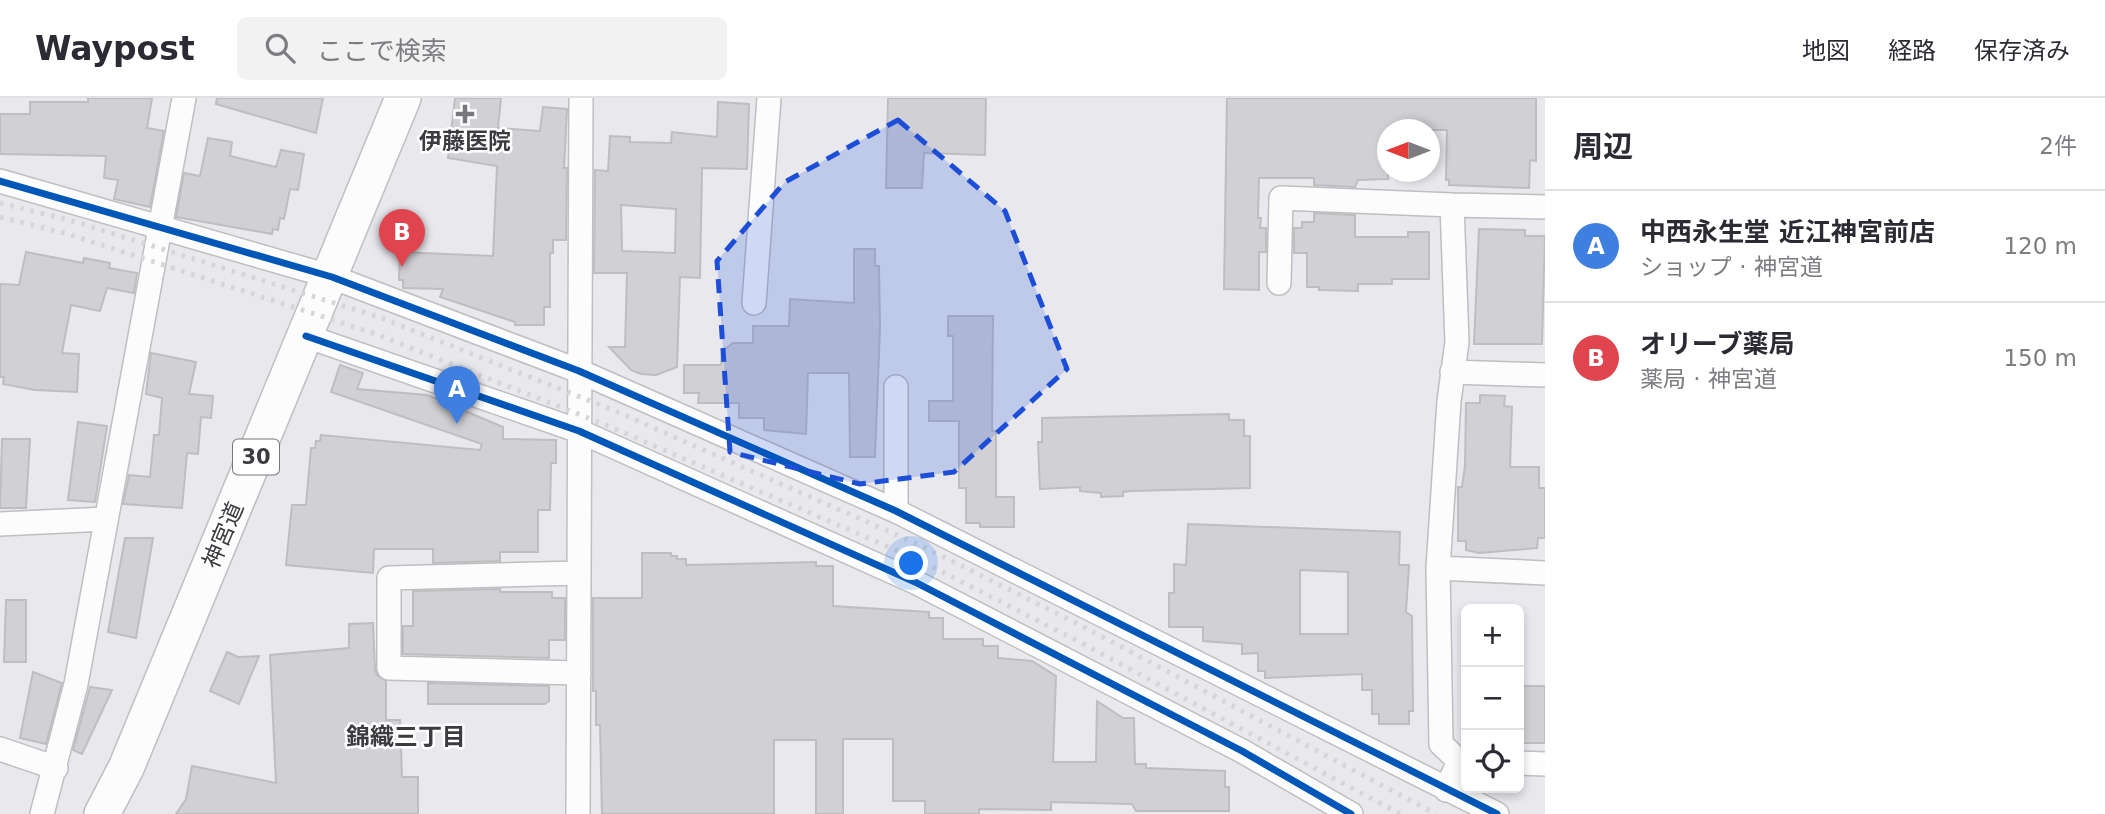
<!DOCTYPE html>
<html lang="ja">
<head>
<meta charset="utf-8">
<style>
	:root { --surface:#fff; --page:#f2f2f3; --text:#2b2b33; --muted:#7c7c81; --line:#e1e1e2; --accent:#b45309 }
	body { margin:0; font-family:"DejaVu Sans","Noto Sans JP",sans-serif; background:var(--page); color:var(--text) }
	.controls { position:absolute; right:21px; bottom:21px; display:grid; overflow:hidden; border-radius:10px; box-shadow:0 4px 10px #0003 }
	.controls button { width:63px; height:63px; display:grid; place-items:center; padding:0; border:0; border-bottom:2px solid var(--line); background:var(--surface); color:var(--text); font:35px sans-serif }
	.compass { position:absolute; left:1377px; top:21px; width:63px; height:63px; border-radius:50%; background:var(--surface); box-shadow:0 4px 10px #0003; rotate:270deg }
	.you { position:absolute; left:912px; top:466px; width:24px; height:24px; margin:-18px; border:5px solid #fff; border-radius:50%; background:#1a73e8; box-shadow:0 0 0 10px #1a73e833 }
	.badge { display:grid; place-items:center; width:46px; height:46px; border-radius:50%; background:var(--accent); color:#fff; font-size:23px; font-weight:700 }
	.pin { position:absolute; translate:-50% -58px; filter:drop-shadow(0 2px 4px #0008) }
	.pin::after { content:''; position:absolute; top:37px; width:24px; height:21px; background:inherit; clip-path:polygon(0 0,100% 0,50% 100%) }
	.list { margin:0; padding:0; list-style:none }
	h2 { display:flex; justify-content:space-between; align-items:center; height:91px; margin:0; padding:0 28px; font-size:30px }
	h2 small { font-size:23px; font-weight:400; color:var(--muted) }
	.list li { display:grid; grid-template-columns:46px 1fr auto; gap:21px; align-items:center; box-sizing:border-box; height:112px; padding:0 28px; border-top:2px solid var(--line) }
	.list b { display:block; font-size:26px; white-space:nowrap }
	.list p { margin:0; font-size:23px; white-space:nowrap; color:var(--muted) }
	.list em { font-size:23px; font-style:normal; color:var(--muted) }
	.icon { flex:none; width:38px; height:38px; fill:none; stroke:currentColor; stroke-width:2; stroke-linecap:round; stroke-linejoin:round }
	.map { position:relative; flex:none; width:1545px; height:716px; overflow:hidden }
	header { display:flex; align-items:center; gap:42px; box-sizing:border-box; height:98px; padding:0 35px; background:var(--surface); border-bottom:2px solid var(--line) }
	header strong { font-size:33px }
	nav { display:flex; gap:38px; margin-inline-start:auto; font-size:24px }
	.search { width:490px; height:63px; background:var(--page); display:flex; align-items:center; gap:18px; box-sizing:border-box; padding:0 24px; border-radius:10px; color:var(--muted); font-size:26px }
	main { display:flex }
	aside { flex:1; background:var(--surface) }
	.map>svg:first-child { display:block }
	.building { fill:#d1d1d5; stroke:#bebec2; stroke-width:2; fill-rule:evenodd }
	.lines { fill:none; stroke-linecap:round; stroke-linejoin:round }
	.minor-casing { stroke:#bfbfc2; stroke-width:26 }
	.primary-casing { stroke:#bfbfc2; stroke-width:38 }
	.minor { stroke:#fcfcfc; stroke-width:23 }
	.primary { stroke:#fcfcfc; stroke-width:35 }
	.rail { stroke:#d6d6d8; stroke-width:5; stroke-dasharray:3.5 7; stroke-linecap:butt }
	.cycleway-casing { stroke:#fff; stroke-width:11 }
	.cycleway { stroke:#0057b8; stroke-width:7 }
	.marked { fill:#1d4ed8; fill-opacity:0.2; stroke:#1d4ed8; stroke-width:5; stroke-dasharray:14 9; stroke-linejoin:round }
	.poi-dot { fill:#78787c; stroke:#fff; stroke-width:2.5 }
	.labels { text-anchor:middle; stroke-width:5; stroke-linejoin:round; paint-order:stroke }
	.shield { fill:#fff; stroke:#767679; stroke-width:2 }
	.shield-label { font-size:21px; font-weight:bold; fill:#3c3b3f }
	.poi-label { font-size:23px; font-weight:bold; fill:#3c3b3f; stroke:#fff }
	.street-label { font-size:23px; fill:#3c3b3f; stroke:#fff }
	.neighbourhood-label { font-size:24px; font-weight:bold; fill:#3c3b3f; stroke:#fff }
</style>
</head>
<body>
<header>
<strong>Waypost</strong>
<div class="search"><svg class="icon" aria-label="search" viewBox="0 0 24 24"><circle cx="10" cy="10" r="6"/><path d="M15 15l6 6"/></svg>ここで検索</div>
<nav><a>地図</a><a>経路</a><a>保存済み</a></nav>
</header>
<main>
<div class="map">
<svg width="1545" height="716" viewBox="0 0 1545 716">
	<rect width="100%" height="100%" fill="#e8e8ed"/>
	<path class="building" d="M 88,0 L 152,0 L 147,30 L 164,33 L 150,109 L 114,101 L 118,82 L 104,80 L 106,58 L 0,56 L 0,16 L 30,16 L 30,4 L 88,4 Z
		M 217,0 L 323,0 L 316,35 L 216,6 Z
		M 455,0 L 501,0 L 498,30 L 540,33 L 543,9 L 567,11 L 564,70 L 567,70 L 566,142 L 553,142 L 553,155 L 550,155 L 550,209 L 544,209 L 544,227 L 515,227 L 515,224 L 440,199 L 443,191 L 403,190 L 403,182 L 399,182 L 400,154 L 493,158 L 497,68 L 448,60 Z
		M 888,0 L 986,0 L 985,57 L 924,55 L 922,90 L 886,90 Z
		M 1227,0 L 1536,0 L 1536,63 L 1530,62 L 1529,90 L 1449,87 L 1449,82 L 1446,82 L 1447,32 L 1388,32 L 1388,81 L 1358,82 L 1355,89 L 1314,87 L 1314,80 L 1259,80 L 1258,120 L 1261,120 L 1260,130 L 1266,130 L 1266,154 L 1259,154 L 1259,192 L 1224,191 Z
		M 718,4 L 749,6 L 747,71 L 702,70 L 700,180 L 680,179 L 677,269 L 656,277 L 641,276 L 631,272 L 609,249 L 625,249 L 627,175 L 594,175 L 595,72 L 608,73 L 610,38 L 630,39 L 630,44 L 671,45 L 672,34 L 717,39 ZM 621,107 L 676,111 L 675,155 L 622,153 Z
		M 208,40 L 232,44 L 230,58 L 276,69 L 281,52 L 304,56 L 298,92 L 290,91 L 284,121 L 280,120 L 278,132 L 273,131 L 272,136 L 176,119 L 184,75 L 200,78 Z
		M 1314,115 L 1355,117 L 1355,139 L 1408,139 L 1408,134 L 1429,134 L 1429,181 L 1392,181 L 1392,186 L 1358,186 L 1358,193 L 1319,192 L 1319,189 L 1307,189 L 1307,155 L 1294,155 L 1294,130 L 1302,130 L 1302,124 L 1314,124 Z
		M 1479,131 L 1525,132 L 1525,138 L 1545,138 L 1542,246 L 1474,246 Z
		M 854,151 L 875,151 L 875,168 L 879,168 L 880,229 L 875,359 L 850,359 L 849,275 L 808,275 L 806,336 L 764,332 L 764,320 L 739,320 L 739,305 L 698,305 L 699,295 L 684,295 L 684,267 L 721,267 L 722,253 L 733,245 L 753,245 L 753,228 L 789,228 L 790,201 L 854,205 Z
		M 26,154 L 83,165 L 84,160 L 110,165 L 109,170 L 137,175 L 134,195 L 107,190 L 100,213 L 71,207 L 62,255 L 79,256 L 77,294 L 35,292 L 3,286 L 4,279 L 0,279 L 0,186 L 19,187 Z
		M 948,218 L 993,218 L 992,333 L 996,333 L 996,399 L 1014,399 L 1014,429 L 980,429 L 980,425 L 966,425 L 966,390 L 959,390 L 959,323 L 929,323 L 929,303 L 953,303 L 953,238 L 948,238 Z
		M 151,255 L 196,264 L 189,296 L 213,298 L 211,320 L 201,319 L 198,356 L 187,355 L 182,410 L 123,406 L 129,377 L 150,379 L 154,337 L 159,337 L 162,300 L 146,296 Z
		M 340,267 L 363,275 L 357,291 L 427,297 L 503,329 L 503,341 L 556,342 L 556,365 L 551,365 L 550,412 L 538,412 L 538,454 L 500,454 L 500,463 L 433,465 L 433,451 L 374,451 L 373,475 L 286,467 L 292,407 L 306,407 L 311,350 L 315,350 L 316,343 L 320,343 L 321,337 L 480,352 L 482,346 L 331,294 Z
		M 1480,297 L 1505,298 L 1504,308 L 1512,309 L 1510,369 L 1539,369 L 1539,390 L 1545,390 L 1545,440 L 1538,440 L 1537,450 L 1479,455 L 1466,452 L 1466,443 L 1458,443 L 1458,389 L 1462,389 L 1465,368 L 1466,305 L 1480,305 Z
		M 1229,316 L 1229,322 L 1244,322 L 1244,338 L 1250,338 L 1250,390 L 1131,393 L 1123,394 L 1123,398 L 1101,399 L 1101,395 L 1080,393 L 1080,389 L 1040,391 L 1038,344 L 1042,344 L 1042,320 Z
		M 78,324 L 107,328 L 95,404 L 68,402 Z
		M 2,341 L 30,341 L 26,410 L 0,410 Z
		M 1188,426 L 1400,434 L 1399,467 L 1409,467 L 1406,514 L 1412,518 L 1413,613 L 1409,613 L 1409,626 L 1379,626 L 1379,616 L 1372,616 L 1372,592 L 1362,592 L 1362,576 L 1265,580 L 1265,573 L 1258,573 L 1258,555 L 1242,556 L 1242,546 L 1203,543 L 1203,529 L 1169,529 L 1169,495 L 1174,495 L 1174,466 L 1186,467 ZM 1300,472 L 1348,474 L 1348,536 L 1300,536 Z
		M 125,440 L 153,440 L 136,540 L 108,534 Z
		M 642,455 L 671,455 L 671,458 L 677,458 L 677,461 L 686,461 L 686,467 L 816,464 L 816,468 L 833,468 L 833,508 L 929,514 L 929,520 L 943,520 L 943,541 L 983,541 L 983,548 L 998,548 L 998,560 L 1032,563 L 1056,578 L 1053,664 L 1096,664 L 1097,603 L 1123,620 L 1134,620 L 1135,666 L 1146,666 L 1146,670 L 1225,673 L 1225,689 L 1229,689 L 1229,713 L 1136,713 L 1132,706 L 1051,704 L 1051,712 L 979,711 L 979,716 L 925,716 L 925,703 L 893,703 L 893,641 L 843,641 L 843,716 L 816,716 L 816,642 L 774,642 L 774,716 L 602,716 L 600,627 L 596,627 L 596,593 L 593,593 L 593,500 L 642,500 Z
		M 500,491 L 500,494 L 552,494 L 552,500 L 565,500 L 565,542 L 549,542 L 549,560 L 403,556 L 403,528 L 413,528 L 413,493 Z
		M 6,502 L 26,502 L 26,564 L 4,564 Z
		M 373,525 L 375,571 L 377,577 L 386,583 L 386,622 L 400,622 L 402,679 L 418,679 L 418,716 L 176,716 L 186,701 L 192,668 L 276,685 L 270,557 L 349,550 L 349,526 Z
		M 227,554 L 238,559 L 259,558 L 239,606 L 210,593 Z
		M 33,574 L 62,585 L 46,646 L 20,640 Z
		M 428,585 L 549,588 L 549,603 L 545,606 L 428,606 Z
		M 1519,588 L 1545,588 L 1545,645 L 1519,645 Z
		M 90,589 L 112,592 L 82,656 L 73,652 Z"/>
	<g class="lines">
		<g class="minor-casing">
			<path id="minor" d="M 0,83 L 332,179 L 579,273 L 896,413 L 1497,716
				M 1545,109 L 1452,107 L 1457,244 L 1449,303 L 1438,470 L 1545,475
				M 1279,185 L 1281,100 L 1452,107
				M 754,205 L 769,0
				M 306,238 L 579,333 L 915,484 L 1242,653 L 1351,716
				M 1452,274 L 1545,277
				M 896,413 L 896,289
				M 0,426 L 106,421
				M 1438,470 L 1441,646 L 1459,663 L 1446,692
				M 579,575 L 389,570 L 389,480 L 579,475
				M 0,651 L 56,670
				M 1519,665 L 1545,666
				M 42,716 L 76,586 L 184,0
				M 578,716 L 581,0"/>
		</g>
		<g class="primary-casing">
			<path id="primary" d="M 102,716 L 126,670 L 403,0"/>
		</g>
		<use href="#minor" class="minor"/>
		<use href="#primary" class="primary"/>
		<path class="rail" d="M 0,105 L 76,124 L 379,219 L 613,312 L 924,449 L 1082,528 L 1436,716
			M 0,119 L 68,136 L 373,235 L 606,327 L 919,462 L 1074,541 L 1400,716"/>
		<g class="cycleway-casing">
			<path id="cycleway" d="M 0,83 L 332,179 L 579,273 L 896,413 L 1497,716
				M 306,238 L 579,333 L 915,484 L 1242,653 L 1351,716"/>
		</g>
		<use href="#cycleway" class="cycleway"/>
	</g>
	<path class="marked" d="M 898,22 L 1005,113 L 1067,271 L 954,374 L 860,386 L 730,354 L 717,163 L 785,84 Z"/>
	<path class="poi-dot" d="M461.5 5.5h7v7h7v7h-7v7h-7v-7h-7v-7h7z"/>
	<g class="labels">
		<rect class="shield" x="233" y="341.5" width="46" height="35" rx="5"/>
		<g class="shield-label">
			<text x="256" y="366">30</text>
		</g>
		<g class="poi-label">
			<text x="465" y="51">伊藤医院</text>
		</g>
		<g class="street-label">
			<text transform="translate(223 437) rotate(-67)" y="8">神宮道</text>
		</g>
		<g class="neighbourhood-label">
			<text x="406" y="647">錦織三丁目</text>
		</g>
	</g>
</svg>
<div class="controls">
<button>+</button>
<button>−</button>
<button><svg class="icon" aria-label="locate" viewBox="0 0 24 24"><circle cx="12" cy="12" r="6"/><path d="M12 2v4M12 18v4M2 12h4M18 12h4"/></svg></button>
</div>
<svg class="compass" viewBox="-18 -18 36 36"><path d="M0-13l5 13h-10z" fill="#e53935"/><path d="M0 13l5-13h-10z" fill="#7c7c81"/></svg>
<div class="you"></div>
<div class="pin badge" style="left:457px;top:326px;background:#3f7fe0">A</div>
<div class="pin badge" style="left:402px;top:169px;background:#e0444e">B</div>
</div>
<aside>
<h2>周辺<small>2件</small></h2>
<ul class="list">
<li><span class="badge" style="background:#3f7fe0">A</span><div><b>中西永生堂 近江神宮前店</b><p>ショップ · 神宮道</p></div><em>120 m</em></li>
<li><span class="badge" style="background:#e0444e">B</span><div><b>オリーブ薬局</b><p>薬局 · 神宮道</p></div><em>150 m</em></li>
</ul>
</aside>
</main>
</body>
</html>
